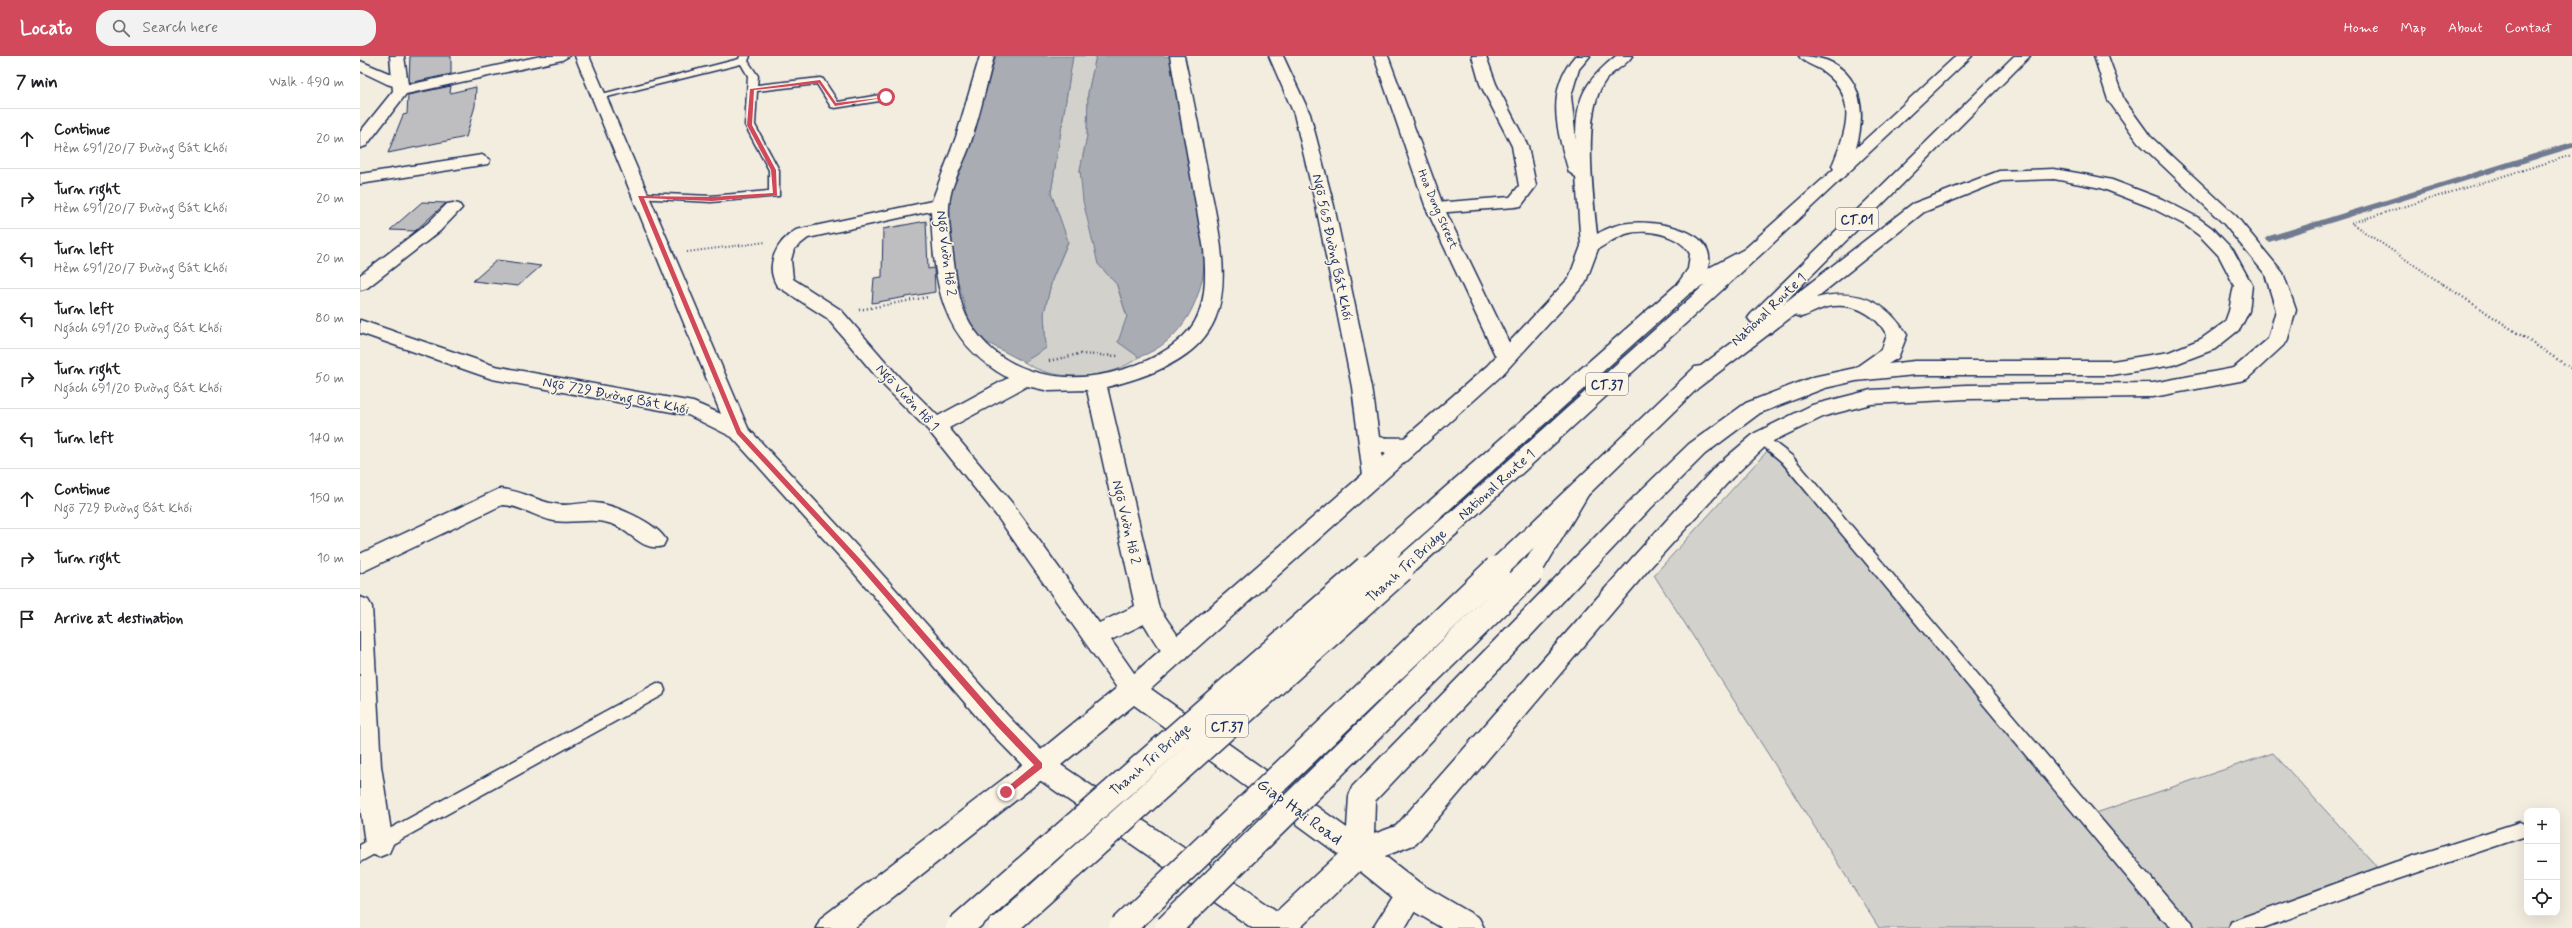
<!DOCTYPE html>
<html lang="en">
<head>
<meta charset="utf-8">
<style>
	:root { --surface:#fff; --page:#f2f2f2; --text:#202124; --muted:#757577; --line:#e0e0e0; --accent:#d1495b }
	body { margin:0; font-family:Mynerve,sans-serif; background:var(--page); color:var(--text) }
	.controls { position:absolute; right:12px; bottom:12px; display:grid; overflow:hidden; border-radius:8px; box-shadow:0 4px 16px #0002 }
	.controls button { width:36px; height:36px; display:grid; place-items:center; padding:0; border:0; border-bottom:1px solid var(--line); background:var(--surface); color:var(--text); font:20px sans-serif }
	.stop { position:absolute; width:12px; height:12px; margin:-9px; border:3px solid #d1495b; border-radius:50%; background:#fff }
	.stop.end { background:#d1495b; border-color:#fff; box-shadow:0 1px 4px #0008 }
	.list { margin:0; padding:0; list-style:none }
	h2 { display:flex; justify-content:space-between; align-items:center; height:52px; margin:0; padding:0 16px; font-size:17px }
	h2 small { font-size:13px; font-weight:400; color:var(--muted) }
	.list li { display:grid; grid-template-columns:26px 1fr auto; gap:12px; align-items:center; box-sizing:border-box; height:60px; padding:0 16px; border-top:1px solid var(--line) }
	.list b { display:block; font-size:15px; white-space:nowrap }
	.list p { margin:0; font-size:13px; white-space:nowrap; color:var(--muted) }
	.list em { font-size:13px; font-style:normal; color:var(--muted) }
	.icon { flex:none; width:22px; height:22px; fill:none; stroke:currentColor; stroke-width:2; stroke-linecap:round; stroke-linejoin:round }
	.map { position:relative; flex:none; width:2212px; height:872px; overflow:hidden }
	header { display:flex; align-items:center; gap:24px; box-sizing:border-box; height:56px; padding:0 20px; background:var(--accent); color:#fff }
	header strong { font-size:19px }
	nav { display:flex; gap:22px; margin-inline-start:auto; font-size:14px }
	.search { width:280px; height:36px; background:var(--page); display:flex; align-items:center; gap:10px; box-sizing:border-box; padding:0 14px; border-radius:16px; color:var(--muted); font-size:15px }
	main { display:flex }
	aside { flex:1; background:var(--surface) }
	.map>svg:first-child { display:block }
	.green { fill:#d3d1cc; stroke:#778095 }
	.water { fill:#a9acb3; stroke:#707a91 }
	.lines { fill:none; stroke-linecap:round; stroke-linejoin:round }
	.stream { stroke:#707a91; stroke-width:5.5 }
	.building { fill:#bebec0; stroke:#1b2f5e }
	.lane-casing { stroke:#1b2f5e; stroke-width:3 }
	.street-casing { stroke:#1b2f5e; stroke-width:3 }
	.secondary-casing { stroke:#1b2f5e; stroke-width:3 }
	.primary-casing { stroke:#1b2f5e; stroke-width:3 }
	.highway-casing { stroke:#1b2f5e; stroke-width:3 }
	.path-far1 { stroke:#1b2f5e; stroke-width:2; stroke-dasharray:1 2.5; stroke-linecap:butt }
	.path { stroke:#1b2f5e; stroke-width:2.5; stroke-dasharray:1 3; stroke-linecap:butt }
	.lane { fill:#fcf5e5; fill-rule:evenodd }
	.street { fill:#fcf5e5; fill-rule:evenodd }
	.secondary { fill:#fcf5e5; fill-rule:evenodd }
	.primary { fill:#fcf5e5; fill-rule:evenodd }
	.highway { fill:#fcf5e5; fill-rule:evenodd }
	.primary-bridge-far1-casing { stroke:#1b2f5e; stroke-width:24; stroke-linecap:butt }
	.primary-bridge-casing { stroke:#1b2f5e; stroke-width:29; stroke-linecap:butt }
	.highway-bridge-far1-casing { stroke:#1b2f5e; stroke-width:24; stroke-linecap:butt }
	.highway-bridge-casing { stroke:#1b2f5e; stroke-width:29; stroke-linecap:butt }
	.primary-bridge-far1 { stroke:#fcf5e5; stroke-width:21 }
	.primary-bridge { stroke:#fcf5e5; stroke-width:26 }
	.highway-bridge-far1 { stroke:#fcf5e5; stroke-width:21 }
	.highway-bridge { stroke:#fcf5e5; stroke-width:26 }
	.route { fill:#d1495b }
	.labels { text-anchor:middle; stroke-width:3; stroke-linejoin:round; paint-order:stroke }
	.far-street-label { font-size:12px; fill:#1b2f5e; stroke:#fcf5e5 }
	.shield { fill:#fcf5e5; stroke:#5e6a86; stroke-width:1 }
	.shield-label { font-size:13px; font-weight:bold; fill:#1b2f5e }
	.street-label { font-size:14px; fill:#1b2f5e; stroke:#fcf5e5 }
	.near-street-label { font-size:17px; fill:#1b2f5e; stroke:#fcf5e5 }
</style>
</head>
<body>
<header>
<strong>Locato</strong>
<div class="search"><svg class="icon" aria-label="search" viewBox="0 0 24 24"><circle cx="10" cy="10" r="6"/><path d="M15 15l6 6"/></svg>Search here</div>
<nav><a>Home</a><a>Map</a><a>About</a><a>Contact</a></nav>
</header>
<main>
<aside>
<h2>7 min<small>Walk · 490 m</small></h2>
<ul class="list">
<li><svg class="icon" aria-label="ahead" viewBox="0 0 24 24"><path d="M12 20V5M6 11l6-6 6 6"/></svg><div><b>Continue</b><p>Hẻm 691/20/7 Đường Bát Khối</p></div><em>20 m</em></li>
<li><svg class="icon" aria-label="right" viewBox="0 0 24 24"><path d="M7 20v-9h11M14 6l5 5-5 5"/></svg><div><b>Turn right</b><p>Hẻm 691/20/7 Đường Bát Khối</p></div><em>20 m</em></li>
<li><svg class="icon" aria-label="left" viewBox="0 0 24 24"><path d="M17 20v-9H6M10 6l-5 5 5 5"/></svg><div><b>Turn left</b><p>Hẻm 691/20/7 Đường Bát Khối</p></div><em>20 m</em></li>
<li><svg class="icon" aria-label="left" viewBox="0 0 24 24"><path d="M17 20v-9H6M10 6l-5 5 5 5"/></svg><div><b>Turn left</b><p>Ngách 691/20 Đường Bát Khối</p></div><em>80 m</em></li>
<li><svg class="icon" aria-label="right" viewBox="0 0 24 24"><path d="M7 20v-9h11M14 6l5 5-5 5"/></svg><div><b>Turn right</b><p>Ngách 691/20 Đường Bát Khối</p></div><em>50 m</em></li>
<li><svg class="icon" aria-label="left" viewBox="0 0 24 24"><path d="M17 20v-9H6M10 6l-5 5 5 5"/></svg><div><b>Turn left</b></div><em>140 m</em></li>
<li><svg class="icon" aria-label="ahead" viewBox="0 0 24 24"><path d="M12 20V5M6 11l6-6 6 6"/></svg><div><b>Continue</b><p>Ngõ 729 Đường Bát Khối</p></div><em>150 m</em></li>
<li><svg class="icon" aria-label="right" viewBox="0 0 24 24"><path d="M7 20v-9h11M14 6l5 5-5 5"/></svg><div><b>Turn right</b></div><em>10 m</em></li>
<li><svg class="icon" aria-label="arrive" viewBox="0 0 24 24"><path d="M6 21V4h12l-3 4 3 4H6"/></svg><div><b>Arrive at destination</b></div></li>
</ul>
</aside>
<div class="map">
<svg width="2212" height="872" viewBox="0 0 2212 872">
	<rect width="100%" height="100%" fill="#f3ede0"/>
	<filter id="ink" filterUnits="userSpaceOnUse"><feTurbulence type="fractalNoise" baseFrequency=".025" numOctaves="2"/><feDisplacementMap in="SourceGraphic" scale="8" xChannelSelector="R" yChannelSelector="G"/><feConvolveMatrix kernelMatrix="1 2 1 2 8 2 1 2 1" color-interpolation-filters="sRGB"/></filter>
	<g filter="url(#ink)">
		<path class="green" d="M 713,0 L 736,0 L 728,37 L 727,80 L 720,114 L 738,208 L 756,227 L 767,261 L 758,286 L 779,301 C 750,324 695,327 664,306 L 686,292 L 684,257 L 692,224 L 708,186 L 691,137 Z
			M 1409,393 L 1721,762 L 1913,697 L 2030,825 L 1900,872 L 1519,872 L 1294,519 Z"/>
		<path class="water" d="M 636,0 L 713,0 L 691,137 L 708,185 L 692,224 L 684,257 L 686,292 L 664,306 L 624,285 L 611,271 L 595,216 L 588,163 L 590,139 L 612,82 Z
			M 736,0 L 810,0 L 845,198 C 844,241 823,286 779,301 L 758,286 L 767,260 L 757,229 L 738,208 L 723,145 L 720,114 L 727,80 L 728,37 Z"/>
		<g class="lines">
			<path class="stream" d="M 1909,183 L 2212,89"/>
		</g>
		<path class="building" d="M 50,0 L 91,0 L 91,18 L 49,27 Z
			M 91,30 L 90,37 L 116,31 L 115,50 L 106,81 L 28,97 L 43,59 L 47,58 L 48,39 Z
			M 62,146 L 86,147 L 55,175 L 30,174 Z
			M 566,165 L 568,213 L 574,212 L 575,236 L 512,247 L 514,222 L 522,221 L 523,173 Z
			M 137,204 L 181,210 L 158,230 L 113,225 Z"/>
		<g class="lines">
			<g class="lane-casing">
				<path id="lane" d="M 380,0 L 390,0 L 388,5 L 398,20 L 397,29 L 460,22 L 463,23 L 478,46 L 526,38 L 531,41 L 526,44 L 475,52 L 471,51 L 457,28 L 397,35 L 395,69 L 419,114 L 419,140 L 351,146 L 277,142 L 276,140 L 281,137 L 351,140 L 409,135 L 409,114 L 385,69 L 388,20 L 381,8 L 239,43 L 234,40 L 379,3 Z
					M 1402,377 L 1432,400 L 1815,850 L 1832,866 L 1834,872 L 1812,872 L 1801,862 L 1422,406 L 1397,385 L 1395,382 L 1397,379 Z
					M 297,627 L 303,629 L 305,634 L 303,639 L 0,806 L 0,789 Z
					M 2160,766 L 2167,770 L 2166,780 L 2160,782 L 2035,824 L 1903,872 L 1869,872 L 1871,866 L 1878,863 L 2035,806 Z"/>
			</g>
			<g class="street-casing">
				<path id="street" d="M 30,0 L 44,0 L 48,29 L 181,0 L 209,0 L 202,4 L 46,38 L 6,90 L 0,92 L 0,76 L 33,35 Z
					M 215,0 L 229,0 L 388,372 L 505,499 L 647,659 L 689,702 L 693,710 L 689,718 L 680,722 L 671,718 L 629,675 L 489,511 L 372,381 L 328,359 L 132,323 L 0,277 L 0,264 L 135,310 L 333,346 L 361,358 Z
					M 620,0 L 634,0 C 626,31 619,62 609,92 C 602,111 590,129 589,150 C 588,166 591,183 593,199 C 596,221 598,247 610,267 C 639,316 698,329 750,317 C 779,310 810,297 830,273 C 847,252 846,219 844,194 L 810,0 L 824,0 C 834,45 842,89 851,134 C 875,248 872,300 747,331 L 799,552 L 829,596 L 826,603 C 805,611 794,583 784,568 L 751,584 L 786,634 L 782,642 L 773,645 L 764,642 L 636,459 L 569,375 L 525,331 L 467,262 L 417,230 C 404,209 417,185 436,174 L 572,145 L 596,81 ZM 571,155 C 574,227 579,284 648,322 L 578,360 L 539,321 L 481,254 L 433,223 L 431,204 L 434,193 L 448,182 ZM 667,330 L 689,335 L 727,334 L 775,550 L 739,567 L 652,447 L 589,372 Z
					M 909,0 L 923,0 L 950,58 L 974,150 L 1012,331 L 1019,381 C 1032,383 1047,380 1059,384 L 1062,389 L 1059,394 C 1046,398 1035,398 1022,397 L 1025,420 L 1022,426 L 1014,428 L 1006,426 L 1003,420 L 992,331 L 956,150 L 934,58 Z
					M 1112,0 L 1126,0 L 1136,28 L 1168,90 L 1176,130 L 1161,150 L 1155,151 L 1075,157 L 1069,156 L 1066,152 L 1069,148 L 1075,147 L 1150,141 L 1159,130 L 1152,90 L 1120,28 Z
					M 122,99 L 130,104 L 128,108 L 0,128 L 0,118 Z
					M 93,147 L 99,148 L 102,152 L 80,175 L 7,232 L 0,234 L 0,219 L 68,167 L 87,148 Z
					M 139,433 C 159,433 176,445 195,448 C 208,451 222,446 235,447 C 254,448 297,467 306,484 L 303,490 C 283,497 270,474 252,468 C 232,461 214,468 194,465 C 177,462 160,449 142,449 L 0,517 L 0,498 Z
					M 0,541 L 8,544 L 12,551 L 21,710 L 33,788 L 29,797 L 19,801 L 9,797 L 5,788 L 0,750 Z
					M 1051,824 L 1061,828 L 1065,838 L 1045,872 L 1013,872 L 1041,828 Z"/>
			</g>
			<g class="secondary-casing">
				<path id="secondary" d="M 1014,0 L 1028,0 L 1084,152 L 1156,301 L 1153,306 L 1146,308 L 1139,306 L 1136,301 L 1066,152 Z
					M 680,698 L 689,702 L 693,710 L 689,718 L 494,872 L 456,872 L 461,862 L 671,702 Z"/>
			</g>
			<g class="primary-casing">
				<path id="primary" d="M 0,5 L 45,24 L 48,27 L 40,32 L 27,28 L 0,15 Z
					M 1394,188 L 1400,189 L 1403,193 L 1400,197 L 1329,238 L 1080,462 L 1072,464 L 1064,462 L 1061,456 L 1064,450 L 1315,230 Z
					M 1217,431 L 1225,433 L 1228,439 L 1179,521 L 1171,524 L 1163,521 L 1159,515 L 1163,509 L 1209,433 Z"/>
			</g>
			<g class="highway-casing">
				<path id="highway" d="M 1215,0 L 1230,0 L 1219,13 L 1211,40 L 1216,84 C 1216,42 1224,26 1256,0 L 1272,0 C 1266,10 1252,15 1245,25 C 1222,57 1233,139 1237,178 C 1247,172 1258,168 1269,167 C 1293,164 1359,173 1348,211 C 1344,221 1336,230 1329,238 L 1315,238 L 1313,234 L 1328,213 L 1330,198 C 1320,178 1285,172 1266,178 C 1256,181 1247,188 1238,193 L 1225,228 L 1141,320 L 791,633 L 987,772 L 989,740 L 992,731 L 1274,441 L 1329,388 L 1386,347 L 1453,321 L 1495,312 L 1522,293 L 1527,279 C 1515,257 1492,246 1467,251 C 1458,253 1450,259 1441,261 L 1434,259 L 1338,332 L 1157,508 L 1149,511 L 1141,508 L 1137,502 L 1141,496 L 1335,311 L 1341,310 L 1397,268 L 1391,266 L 1388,262 L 1391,258 L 1654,0 L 1670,0 L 1423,248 L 1552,148 L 1639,115 L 1694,113 L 1723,118 L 1752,124 L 1802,143 L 1837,161 L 1852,172 L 1873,194 L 1892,229 L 1889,255 L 1880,273 L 1855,293 L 1813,309 L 1752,319 L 1555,319 L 1496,325 L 1465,332 L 1400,357 L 1345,398 L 1290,453 L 1015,745 L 1014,778 L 1036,770 L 1273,501 L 1356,410 L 1395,377 L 1452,349 L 1511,334 L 1606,329 L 1793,327 L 1874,312 L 1908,283 L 1916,254 L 1905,218 L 1864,168 L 1778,86 L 1748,44 L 1734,0 L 1748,0 L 1764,44 L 1790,80 L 1876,160 L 1923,217 L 1936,254 L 1927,286 L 1887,323 L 1880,325 L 1793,341 L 1606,343 L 1511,348 L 1465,360 L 1409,387 L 1372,422 L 1289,513 L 1056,788 L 1025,800 L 1061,828 L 1119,862 L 1124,872 L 1082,872 L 1041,848 L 1000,815 L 940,872 L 892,872 L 671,718 L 667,710 L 671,702 L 764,626 L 1127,310 L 1209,222 L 1221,190 L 1216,121 L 1209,116 C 1197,76 1185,34 1215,0 ZM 1694,123 L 1741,132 L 1790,151 L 1825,169 L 1840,180 L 1859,200 L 1874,229 L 1869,255 L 1865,266 L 1841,283 L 1809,296 L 1752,305 L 1555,305 L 1528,308 L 1538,302 L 1547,279 C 1526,244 1496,232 1456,242 L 1564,156 L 1641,125 ZM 774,649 L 978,798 L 917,855 L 701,709 Z
					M 1439,0 C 1495,0 1510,44 1496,92 L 1596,0 L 1612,0 L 1408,192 L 1100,474 L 1092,477 L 1084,474 L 1081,468 L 1084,462 L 1474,113 L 1472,110 C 1486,76 1499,42 1464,16 C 1457,10 1444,8 1439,0 Z"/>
			</g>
			<path class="path-far1" d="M 327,196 L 406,186
				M 2084,229 L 1991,167 L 2212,99"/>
			<path class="path" d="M 2083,228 L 2212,313
				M 499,254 L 568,241
				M 689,305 L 719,298 L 759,300"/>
			<use href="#lane" class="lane"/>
			<use href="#street" class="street"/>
			<use href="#secondary" class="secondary"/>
			<use href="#primary" class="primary"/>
			<use href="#highway" class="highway"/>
			<g class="primary-bridge-far1-casing">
				<path id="primary-bridge-far1" d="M 1006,514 L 1072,456"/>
			</g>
			<g class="primary-bridge-casing">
				<path id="primary-bridge" d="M 599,872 L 1007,513
					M 808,872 L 1171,515"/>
			</g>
			<g class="highway-bridge-far1-casing">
				<path id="highway-bridge-far1" d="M 1040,514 L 1092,468
					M 1136,514 L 1149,502"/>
			</g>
			<g class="highway-bridge-casing">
				<path id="highway-bridge" d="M 642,872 L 1041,513
					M 762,872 L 1137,513"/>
			</g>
			<use href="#primary-bridge-far1" class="primary-bridge-far1"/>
			<use href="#primary-bridge" class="primary-bridge"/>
			<use href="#highway-bridge-far1" class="highway-bridge-far1"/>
			<use href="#highway-bridge" class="highway-bridge"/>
		</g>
	</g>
	<path class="route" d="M 460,24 L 476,47 L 528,41 L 475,50 L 459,27 L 394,34 L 392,69 L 416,114 L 417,139 L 352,145 L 284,142 L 381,375 L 500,503 L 641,664 L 682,707 L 682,712 L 646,740 L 643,736 L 644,734 L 674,709 L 636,669 L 495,506 L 377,378 L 278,140 L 352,141 L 413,137 L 411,114 L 387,69 L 390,33 Z"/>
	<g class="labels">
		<g class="far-street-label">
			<text transform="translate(1078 153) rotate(67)" y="4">Hoa Dong Street</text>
		</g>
		<g class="shield">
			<rect x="1476" y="152" width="42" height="22" rx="3"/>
			<rect x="1226" y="317" width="42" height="22" rx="3"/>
			<rect x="846" y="659" width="42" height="22" rx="3"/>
		</g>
		<g class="shield-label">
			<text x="1497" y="168">CT.01</text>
			<text x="1247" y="333">CT.37</text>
			<text x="867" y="675">CT.37</text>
		</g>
		<g class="street-label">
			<text transform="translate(973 191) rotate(78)" y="5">Ngõ 565 Đường Bát Khối</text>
			<text transform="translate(587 197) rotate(83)" y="5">Ngõ Vườn Hồ 2</text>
			<text transform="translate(1408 253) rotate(-44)" y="5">National Route 1</text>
			<text transform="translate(256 339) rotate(11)" y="5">Ngõ 729 Đường Bát Khối</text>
			<text transform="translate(548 341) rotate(47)" y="5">Ngõ Vườn Hồ 1</text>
			<text transform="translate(1136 428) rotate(-42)" y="5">National Route 1</text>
			<text transform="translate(767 466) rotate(77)" y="5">Ngõ Vườn Hồ 2</text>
			<text transform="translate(1046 509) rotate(-42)" y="5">Thanh Tri Bridge</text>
			<text transform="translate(790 703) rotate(-41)" y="5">Thanh Tri Bridge</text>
		</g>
		<g class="near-street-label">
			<text transform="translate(940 755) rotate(36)" y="6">Giap Hai Road</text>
		</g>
	</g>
</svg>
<div class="controls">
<button>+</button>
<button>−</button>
<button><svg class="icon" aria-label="locate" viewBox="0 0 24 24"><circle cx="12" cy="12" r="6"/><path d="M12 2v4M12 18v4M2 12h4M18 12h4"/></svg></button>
</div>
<div class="stop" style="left:526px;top:41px"></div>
<div class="stop end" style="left:646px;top:736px"></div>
</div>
</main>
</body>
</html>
